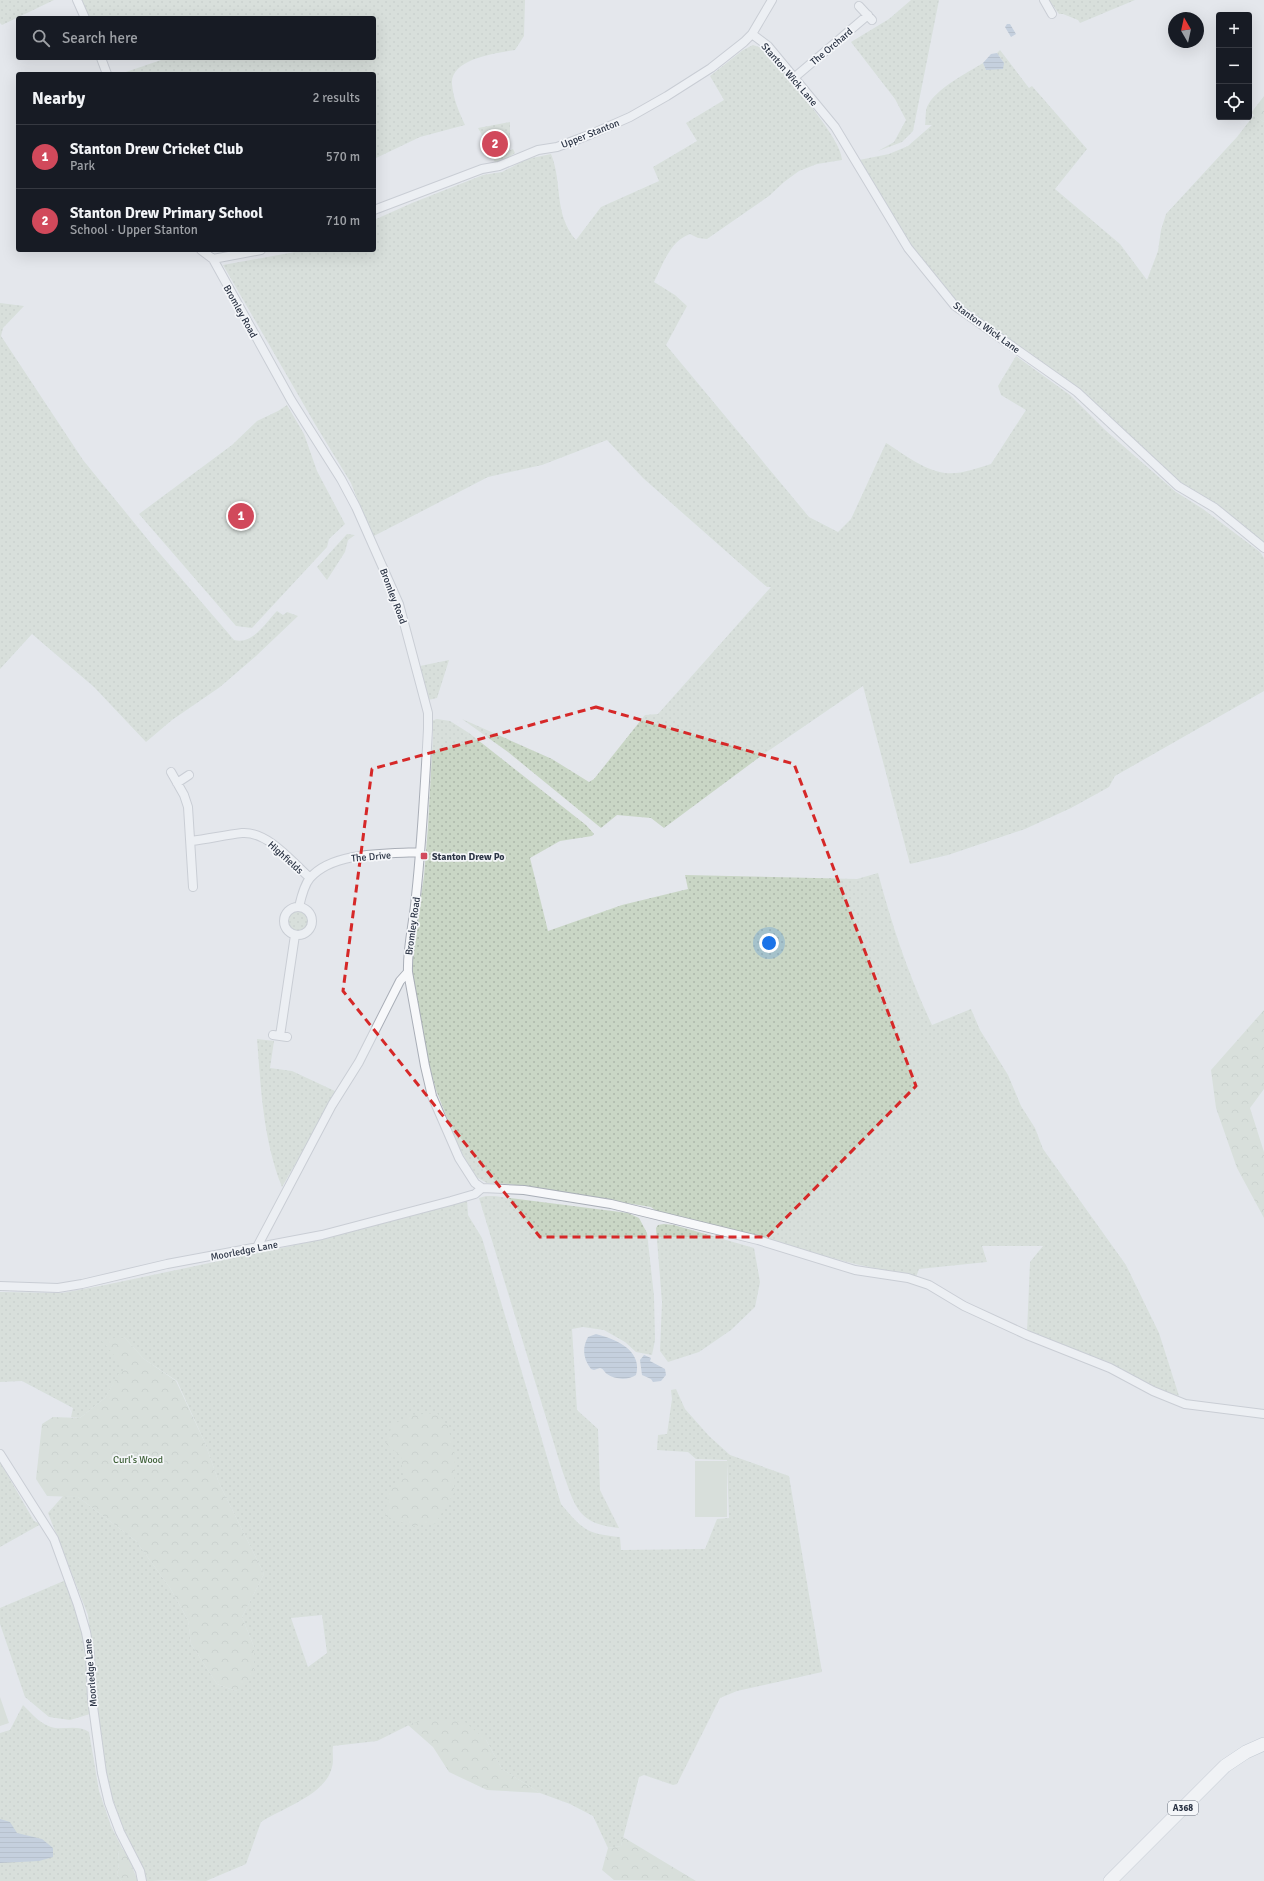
<!DOCTYPE html>
<html lang="en">
<head>
<meta charset="utf-8">
<style>
	:root { --surface:#171b24; --page:#242831; --text:#f1f3f6; --muted:#9ea1a6; --line:#363941; --accent:#d1495b }
	body { margin:0; font-family:Signika,sans-serif; background:var(--page); color:var(--text) }
	.controls { position:absolute; right:12px; top:12px; display:grid; overflow:hidden; border-radius:4px; box-shadow:0 4px 16px #0002 }
	.controls button { width:36px; height:36px; display:grid; place-items:center; padding:0; border:0; border-bottom:1px solid var(--line); background:var(--surface); color:var(--text); font:20px sans-serif }
	.compass { position:absolute; left:1168px; top:12px; width:36px; height:36px; border-radius:50%; background:var(--surface); box-shadow:0 4px 16px #0002; rotate:351deg }
	.you { position:absolute; left:769px; top:943px; width:14px; height:14px; margin:-10px; border:3px solid #fff; border-radius:50%; background:#1a73e8; box-shadow:0 0 0 6px #1a73e833 }
	.badge { display:grid; place-items:center; width:26px; height:26px; border-radius:50%; background:var(--accent); color:#fff; font-size:13px; font-weight:700 }
	.pin { position:absolute; translate:-50% -50%; border:2px solid #fff; box-shadow:0 1px 4px #0006 }
	.list { margin:0; padding:0; list-style:none }
	h2 { display:flex; justify-content:space-between; align-items:center; height:52px; margin:0; padding:0 16px; font-size:17px }
	h2 small { font-size:13px; font-weight:400; color:var(--muted) }
	.list li { display:grid; grid-template-columns:26px 1fr auto; gap:12px; align-items:center; box-sizing:border-box; height:64px; padding:0 16px; border-top:1px solid var(--line) }
	.list b { display:block; font-size:15px; white-space:nowrap }
	.list p { margin:0; font-size:13px; white-space:nowrap; color:var(--muted) }
	.list em { font-size:13px; font-style:normal; color:var(--muted) }
	.icon { flex:none; width:22px; height:22px; fill:none; stroke:currentColor; stroke-width:2; stroke-linecap:round; stroke-linejoin:round }
	.map { position:relative; flex:none; width:1264px; height:1881px; overflow:hidden }
	.search { position:absolute; background:var(--surface); box-shadow:0 4px 16px #0002; left:16px; top:16px; width:360px; height:44px; display:flex; align-items:center; gap:10px; box-sizing:border-box; padding:0 14px; border-radius:4px; color:var(--muted); font-size:15px }
	.panel { position:absolute; background:var(--surface); box-shadow:0 4px 16px #0002; left:16px; top:72px; width:360px; height:180px; border-radius:4px }
	.map>svg:first-child { display:block }
	.grass { fill:url(#grass-dots); fill-rule:evenodd }
	.forest { fill:url(#forest-crowns) }
	.pitch { fill:#c9d6c5 }
	.water { fill:url(#water-rules) }
	.lines { fill:none; stroke-linecap:round; stroke-linejoin:round }
	.street-casing { stroke:#a9aeb7; stroke-width:10 }
	.primary-casing { stroke:#a3abb8; stroke-width:14 }
	.street { stroke:#f7f8fa; stroke-width:8 }
	.primary { stroke:#fff; stroke-width:13 }
	.marked { fill:none; stroke:#d62828; stroke-width:3; stroke-dasharray:8 5; stroke-linejoin:round }
	.poi-dot { fill:#d1495b; stroke:#f4f6f9; stroke-width:1.5 }
	.labels { text-anchor:middle; stroke-width:3.5; stroke-linejoin:round; paint-order:stroke }
	.shield { fill:#f4f6f9; stroke:#676e7b; stroke-width:1 }
	.shield-label { font-size:9px; font-weight:bold; fill:#2b3445 }
	.street-label { font-size:10px; fill:#2b3445; stroke:#f4f6f9 }
	.poi-label { font-size:10px; font-weight:bold; fill:#2b3445; stroke:#f4f6f9; text-anchor:start }
	.park-label { font-size:10px; fill:#3f6138; stroke:#f4f6f9 }
</style>
</head>
<body>
<div class="map">
<svg width="1264" height="1881" viewBox="0 0 1264 1881">
	<defs>
		<pattern id="grass-dots" width="8" height="8" patternUnits="userSpaceOnUse"><rect width="8" height="8" fill="#c9d6c5"/><path d="M2 2h.1M6 6h.1" fill="none" stroke="#adb8ab" stroke-width="1.8" stroke-linecap="round"/></pattern>
		<pattern id="forest-crowns" width="20" height="18" patternUnits="userSpaceOnUse"><rect width="20" height="18" fill="#c9d6c5"/><path d="M2 6a3 3 0 1 1 6 0M12 15a3 3 0 1 1 6 0" fill="none" stroke="#adb8ab"/></pattern>
		<pattern id="water-rules" width="6" height="5" patternUnits="userSpaceOnUse"><rect width="6" height="5" fill="#9fb4cc"/><path d="M0 2.5h6" fill="none" stroke="#8293a7"/></pattern>
	</defs>
	<rect width="100%" height="100%" fill="#e4e7ec"/>
	<path class="grass" d="M 0,0 L 54,0 L 2,25 L 0,23 Z
		M 82,0 L 525,0 L 524,36 L 515,50 C 496,53 450,59 452,84 C 453,98 459,112 465,125 L 420,137 L 374,159 L 374,74 L 120,74 L 167,58 L 374,58 L 374,18 L 89,18 Z
		M 911,0 L 939,0 L 913,131 L 902,142 L 878,151 L 894,142 L 906,120 L 895,99 L 851,42 L 889,19 Z
		M 1049,0 L 1135,0 L 1080,23 L 1078,20 L 1063,14 L 1059,14 Z
		M 753,45 L 765,49 C 781,70 843,139 842,160 L 817,164 L 799,171 L 784,182 L 769,196 L 707,239 L 698,238 L 690,234 C 670,241 663,264 654,282 L 675,295 L 687,306 L 666,345 L 809,517 L 838,532 L 851,519 L 886,443 C 904,454 923,470 945,473 C 960,475 977,468 991,464 L 1026,410 L 1001,395 L 998,386 L 1016,356 L 1070,395 L 1105,430 L 1176,492 L 1203,509 L 1260,552 L 1264,558 L 1264,691 L 1115,776 L 1109,787 L 1071,808 L 1025,829 L 948,855 L 910,864 L 863,686 L 761,756 L 664,828 L 651,818 L 617,815 L 601,828 L 508,752 L 462,719 L 552,759 L 589,782 L 594,779 L 645,715 L 658,714 L 771,587 L 767,587 L 753,575 L 643,478 L 607,440 L 542,465 L 488,477 L 372,537 L 351,483 L 315,424 L 223,265 L 306,250 L 374,250 L 374,220 L 412,203 L 483,175 L 502,172 L 527,159 L 551,154 C 563,183 553,213 576,240 L 601,207 L 659,181 L 653,167 L 697,141 L 686,123 L 724,100 L 710,76 L 743,50 Z
		M 1000,50 L 1029,88 L 1032,86 L 1087,149 L 1055,189 L 1120,244 L 1147,280 L 1158,251 L 1161,230 L 1166,214 L 1237,137 L 1254,115 L 1264,122 L 1264,543 L 1214,504 L 1176,481 L 1128,436 L 956,302 L 911,247 L 859,160 L 889,154 L 908,146 L 932,125 L 925,125 C 926,120 925,112 927,107 C 935,89 967,73 983,63 L 986,70 L 1004,63 L 997,53 Z
		M 510,122 L 510,138 L 488,146 L 478,128 Z
		M 513,149 L 515,153 L 505,160 L 495,163 L 493,157 Z
		M 0,303 L 24,306 L 3,328 L 1,336 L 83,460 L 149,541 L 234,640 C 253,645 265,623 277,611 L 283,615 L 287,612 L 298,616 L 256,656 L 220,687 L 172,720 L 146,742 L 94,687 L 32,634 L 0,669 Z
		M 287,405 L 304,434 L 317,471 L 345,524 L 329,539 L 327,547 L 252,628 L 236,626 L 139,514 L 232,445 L 257,421 L 278,411 Z
		M 347,534 L 355,535 L 348,540 L 345,552 L 327,580 L 317,567 Z
		M 449,660 L 437,698 L 428,700 L 420,666 Z
		M 437,719 L 450,721 L 469,733 L 586,825 L 594,834 L 592,836 L 560,841 L 530,858 L 548,931 L 622,905 L 688,889 L 685,875 L 857,879 L 878,873 C 892,926 909,976 932,1025 L 971,1009 L 980,1030 L 1008,1075 L 1021,1106 L 1035,1128 L 1043,1149 L 1126,1265 L 1159,1333 L 1179,1396 L 1151,1386 L 1108,1362 L 1027,1332 L 1030,1262 L 1043,1246 L 982,1246 L 987,1262 L 919,1269 L 916,1277 L 855,1264 L 656,1211 L 651,1207 L 509,1184 L 487,1183 L 476,1177 L 459,1148 L 436,1090 L 428,1060 L 413,985 L 411,961 L 424,876 L 428,826 L 433,736 L 431,721 Z
		M288 921a10 10 0 1 1 20 0a10 10 0 1 1-20 0Z
		M 257,1039 L 274,1041 L 270,1068 L 292,1071 L 337,1092 L 282,1187 C 263,1139 261,1089 257,1039 Z
		M 486,1196 L 494,1196 L 628,1213 L 639,1218 L 647,1233 L 654,1296 L 655,1340 L 652,1355 L 636,1352 L 625,1342 L 604,1330 L 583,1327 L 572,1329 L 577,1410 L 598,1429 L 600,1490 L 619,1528 C 576,1524 575,1505 562,1470 L 479,1198 Z
		M 467,1200 L 468,1215 L 482,1238 L 561,1504 C 583,1530 587,1534 620,1537 L 621,1550 L 705,1549 L 717,1519 L 729,1518 L 727,1460 L 696,1459 L 688,1452 L 657,1450 L 658,1435 L 667,1434 L 672,1399 L 671,1390 L 676,1389 L 685,1409 L 709,1436 L 730,1455 L 789,1476 L 822,1672 L 737,1691 L 720,1698 L 677,1784 L 673,1785 L 644,1775 L 639,1777 L 621,1846 L 608,1848 L 593,1816 L 570,1804 L 540,1793 L 502,1769 L 486,1740 L 413,1723 L 377,1741 L 333,1746 C 332,1752 334,1761 332,1767 C 326,1795 282,1808 261,1822 L 246,1864 L 206,1881 L 145,1880 L 122,1825 L 109,1789 L 103,1757 L 88,1615 L 48,1513 L 63,1496 L 78,1497 L 136,1541 L 170,1588 L 188,1620 L 191,1644 L 217,1684 L 236,1691 L 254,1647 L 242,1617 L 264,1574 L 219,1483 L 205,1443 L 177,1381 L 144,1359 L 124,1337 L 126,1369 L 119,1374 L 105,1398 L 80,1418 L 71,1417 L 73,1408 L 22,1381 L 0,1382 L 0,1292 L 62,1293 L 105,1285 L 314,1241 ZM 322,1615 L 327,1653 L 308,1667 L 291,1618 Z
		M 664,1224 L 674,1225 L 754,1248 L 760,1282 L 755,1307 L 731,1330 L 699,1352 L 668,1362 L 660,1351 L 662,1302 L 656,1228 L 658,1225 Z
		M 0,1462 L 34,1521 L 41,1524 L 0,1547 Z
		M 66,1580 L 84,1637 L 87,1663 L 86,1683 L 90,1714 L 70,1720 L 49,1717 L 25,1697 L 0,1624 L 0,1608 Z
		M 23,1705 C 32,1714 42,1726 55,1728 C 68,1729 78,1725 89,1732 L 99,1791 L 111,1826 L 123,1850 L 118,1849 L 119,1863 L 117,1875 L 122,1881 L 0,1881 L 0,1733 L 10,1730 Z"/>
	<path class="forest" d="M 1264,96 L 1264,122 L 1251,113 Z
		M 1264,1010 L 1264,1089 L 1250,1108 L 1264,1152 L 1264,1218 L 1237,1168 L 1216,1108 L 1211,1070 Z
		M 124,1337 L 144,1359 L 176,1381 L 205,1443 L 219,1483 L 264,1574 L 242,1617 L 254,1647 L 254,1675 L 236,1691 L 217,1684 L 191,1644 L 188,1620 L 170,1588 L 136,1541 L 78,1497 L 47,1496 L 36,1479 L 42,1424 L 53,1417 L 80,1418 L 105,1398 L 119,1373 L 126,1369 L 101,1340 Z
		M 437,1413 L 448,1426 L 455,1455 L 454,1493 L 435,1524 L 412,1526 L 385,1516 L 389,1492 L 403,1476 L 401,1456 L 386,1444 L 392,1425 L 411,1415 Z
		M 438,1719 L 465,1722 L 486,1740 L 502,1769 L 540,1793 L 487,1790 L 449,1772 L 433,1747 L 408,1725 L 413,1723 Z
		M 623,1837 L 696,1881 L 614,1880 L 602,1870 L 608,1848 L 621,1846 Z
		M 118,1848 L 126,1851 L 137,1879 L 167,1881 L 122,1881 L 117,1875 L 119,1863 Z"/>
	<path class="pitch" d="M 695,1461 L 727,1461 L 727,1517 L 695,1517 Z
		M 0,1697 L 9,1723 L 0,1726 Z"/>
	<path class="water" d="M 1007,24 L 1010,24 L 1016,34 L 1011,37 L 1005,27 Z
		M 997,53 L 1004,63 L 1003,69 L 986,70 L 983,63 L 991,54 Z
		M 596,1334 C 615,1339 643,1350 636,1375 C 629,1380 615,1380 607,1374 C 604,1372 604,1369 600,1368 L 594,1370 L 591,1369 C 583,1359 582,1348 588,1337 Z
		M 644,1355 L 651,1358 L 650,1361 L 665,1369 L 666,1375 L 661,1381 L 653,1382 L 651,1379 L 642,1375 L 640,1360 Z
		M 0,1819 L 10,1822 L 17,1833 L 42,1839 L 53,1848 L 53,1857 L 39,1861 L 0,1863 Z"/>
	<g class="lines">
		<g class="street-casing">
			<path id="street" d="M 77,0 L 85,18
				M 1044,0 L 1052,14
				M 859,6 L 872,20
				M 752,34 L 768,46 L 835,127 L 908,248 L 955,306 L 1077,392 L 1178,486 L 1215,508 L 1264,548
				M 101,58 L 107,74
				M 795,77 L 868,15
				M 374,210 L 482,169 L 499,166 L 538,150 L 557,147 L 589,135 L 630,117 L 667,96 L 711,68 L 744,42 L 752,34 L 772,0
				M 201,250 L 213,259 L 291,400 L 341,479 L 356,507 L 399,604 L 428,713 L 428,729 C 425,785 422,841 416,896 C 414,922 407,947 408,972 L 400,981 L 359,1062 L 332,1105 L 257,1247
				M 213,259 L 261,250
				M 171,772 L 184,795 L 188,807 L 193,887
				M 177,783 L 189,775
				M 191,841 C 208,839 225,835 242,833 C 268,831 292,862 310,878
				M284 921a14 14 0 1 1 28 0a14 14 0 1 1-28 0Z
				M 299,907 C 301,898 304,885 310,878 C 333,851 388,854 420,852
				M 408,972 L 425,1066 L 432,1096 L 459,1158 L 475,1183 L 482,1188
				M 273,1035 L 287,1037
				M 280,1036 L 295,935
				M 482,1188 L 524,1190 L 611,1204 L 758,1240 L 855,1270 L 908,1278 L 929,1285 L 964,1306 L 1027,1335 L 1110,1368 L 1153,1391 L 1185,1404 L 1264,1414
				M 0,1286 L 58,1288 L 82,1284 L 167,1264 L 322,1235 L 451,1201 L 475,1194 L 482,1188
				M 0,1454 L 54,1539 L 78,1605 L 86,1632 L 90,1654 L 92,1699 L 102,1773 L 109,1803 L 120,1832 L 140,1871 L 142,1881"/>
		</g>
		<g class="primary-casing">
			<path id="primary" d="M 1110,1881 L 1225,1766 L 1246,1752 L 1264,1744"/>
		</g>
		<use href="#street" class="street"/>
		<use href="#primary" class="primary"/>
	</g>
	<path d="M0 0H1264V1881H0ZM 596,707 L 794,764 L 916,1086 L 767,1237 L 540,1237 L 343,991 L 372,769 Z" fill="#e4e7ec" fill-opacity=".55" fill-rule="evenodd"/>
	<path class="marked" d="M 596,707 L 794,764 L 916,1086 L 767,1237 L 540,1237 L 343,991 L 372,769 Z"/>
	<rect class="poi-dot" x="420" y="852" width="8" height="8" rx="2"/>
	<g class="labels">
		<rect class="shield" x="1168" y="1801" width="30" height="14" rx="3"/>
		<g class="shield-label">
			<text x="1183" y="1811">A368</text>
		</g>
		<g class="street-label">
			<text transform="translate(831 46) rotate(-40)" y="4">The Orchard</text>
			<text transform="translate(790 74) rotate(49)" y="4">Stanton Wick Lane</text>
			<text transform="translate(590 133) rotate(-22)" y="4">Upper Stanton</text>
			<text transform="translate(241 311) rotate(61)" y="4">Bromley Road</text>
			<text transform="translate(987 327) rotate(36)" y="4">Stanton Wick Lane</text>
			<text transform="translate(394 596) rotate(69)" y="4">Bromley Road</text>
			<text transform="translate(371 856) rotate(-5)" y="4">The Drive</text>
			<text transform="translate(286 857) rotate(42)" y="4">Highfields</text>
			<text transform="translate(412 926) rotate(-82)" y="4">Bromley Road</text>
			<text transform="translate(244 1250) rotate(-11)" y="4">Moorledge Lane</text>
			<text transform="translate(90 1673) rotate(-95)" y="4">Moorledge Lane</text>
		</g>
		<g class="poi-label">
			<text x="432" y="860">Stanton Drew Po</text>
		</g>
		<g class="park-label">
			<text x="138" y="1463">Curl's Wood</text>
		</g>
	</g>
</svg>
<div class="controls">
<button>+</button>
<button>−</button>
<button><svg class="icon" aria-label="locate" viewBox="0 0 24 24"><circle cx="12" cy="12" r="6"/><path d="M12 2v4M12 18v4M2 12h4M18 12h4"/></svg></button>
</div>
<svg class="compass" viewBox="-18 -18 36 36"><path d="M0-13l5 13h-10z" fill="#e53935"/><path d="M0 13l5-13h-10z" fill="#9ea1a6"/></svg>
<div class="you"></div>
<div class="pin badge" style="left:241px;top:516px">1</div>
<div class="pin badge" style="left:495px;top:144px">2</div>
<div class="search"><svg class="icon" aria-label="search" viewBox="0 0 24 24"><circle cx="10" cy="10" r="6"/><path d="M15 15l6 6"/></svg>Search here</div>
<section class="panel">
<h2>Nearby<small>2 results</small></h2>
<ul class="list">
<li><span class="badge">1</span><div><b>Stanton Drew Cricket Club</b><p>Park</p></div><em>570 m</em></li>
<li><span class="badge">2</span><div><b>Stanton Drew Primary School</b><p>School · Upper Stanton</p></div><em>710 m</em></li>
</ul>
</section>
</div>
</body>
</html>
